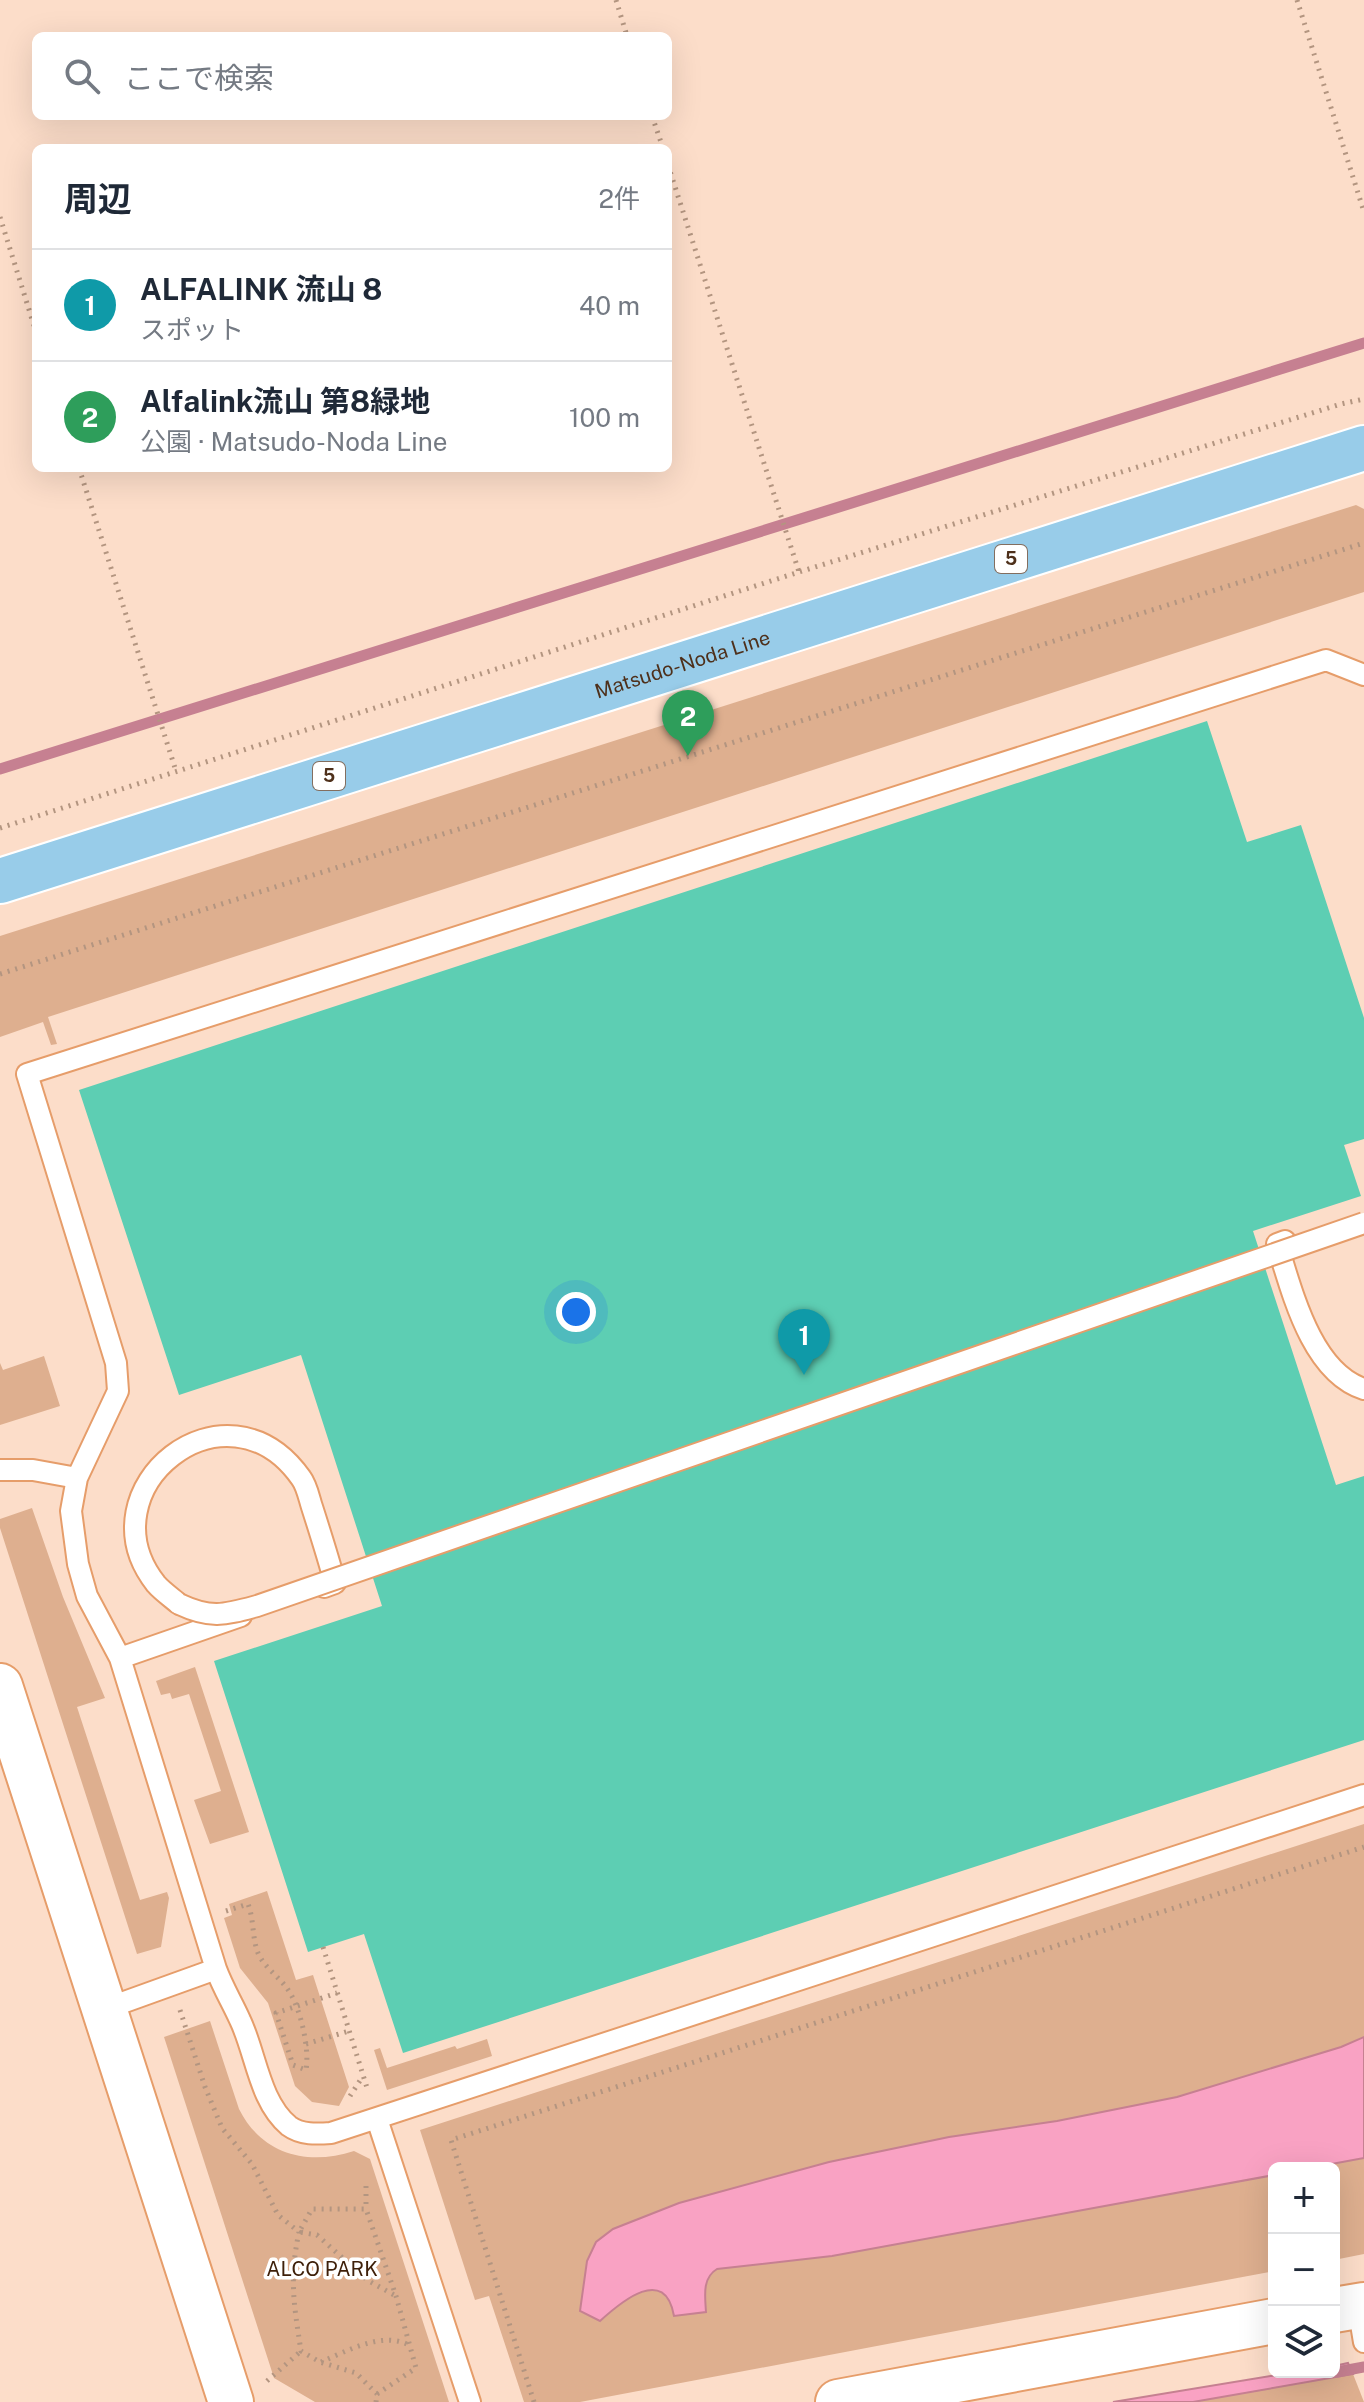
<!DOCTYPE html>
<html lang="ja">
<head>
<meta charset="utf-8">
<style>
	:root { --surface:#fff; --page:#f6f6f7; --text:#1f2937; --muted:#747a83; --line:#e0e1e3; --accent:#08719d }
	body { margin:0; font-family:"Public Sans","Noto Sans JP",sans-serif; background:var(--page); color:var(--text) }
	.controls { position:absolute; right:24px; bottom:24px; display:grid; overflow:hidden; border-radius:12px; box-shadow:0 8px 32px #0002 }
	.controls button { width:72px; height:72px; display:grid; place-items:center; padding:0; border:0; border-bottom:2px solid var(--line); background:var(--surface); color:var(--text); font:40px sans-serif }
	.you { position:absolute; left:576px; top:1312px; width:28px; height:28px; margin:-20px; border:6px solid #fff; border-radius:50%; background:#1a73e8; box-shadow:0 0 0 12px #1a73e833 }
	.badge { display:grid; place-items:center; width:52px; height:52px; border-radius:50%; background:var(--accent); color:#fff; font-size:26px; font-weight:700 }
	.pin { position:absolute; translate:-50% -66px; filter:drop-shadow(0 2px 4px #0008) }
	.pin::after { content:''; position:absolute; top:42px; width:28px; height:24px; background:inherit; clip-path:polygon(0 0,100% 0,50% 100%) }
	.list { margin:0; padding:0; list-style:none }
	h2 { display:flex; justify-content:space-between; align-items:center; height:104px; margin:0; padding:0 32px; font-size:34px }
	h2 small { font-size:26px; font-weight:400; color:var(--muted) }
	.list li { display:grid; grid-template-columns:52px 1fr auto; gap:24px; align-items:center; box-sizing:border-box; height:112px; padding:0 32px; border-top:2px solid var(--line) }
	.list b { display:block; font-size:30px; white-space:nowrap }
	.list p { margin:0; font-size:26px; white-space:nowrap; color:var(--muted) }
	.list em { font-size:26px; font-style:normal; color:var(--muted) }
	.icon { flex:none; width:44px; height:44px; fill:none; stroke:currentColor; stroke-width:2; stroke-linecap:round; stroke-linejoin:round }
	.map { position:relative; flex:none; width:1364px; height:2402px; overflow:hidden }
	.search { position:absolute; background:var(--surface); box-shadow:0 8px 32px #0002; left:32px; top:32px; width:640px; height:88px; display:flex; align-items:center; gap:20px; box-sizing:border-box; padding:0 28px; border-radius:12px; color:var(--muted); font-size:30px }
	.panel { position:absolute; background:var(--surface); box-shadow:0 8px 32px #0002; left:32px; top:144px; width:640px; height:328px; border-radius:12px }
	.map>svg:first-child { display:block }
	.green { fill:#deaf8f }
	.water { fill:#f9a2c3; stroke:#c68091; stroke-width:2 }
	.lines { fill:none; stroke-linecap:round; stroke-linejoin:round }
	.stream { stroke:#c68091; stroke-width:11 }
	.building { fill:#5dceb3 }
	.service-casing { stroke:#e69d6a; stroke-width:24 }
	.tertiary-casing { stroke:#e69d6a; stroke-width:48 }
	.primary-casing { stroke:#fff; stroke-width:48 }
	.path { stroke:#b39580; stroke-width:5; stroke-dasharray:2 6; stroke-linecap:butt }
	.service { stroke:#fff; stroke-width:20 }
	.tertiary { stroke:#fff; stroke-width:44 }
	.primary { stroke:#98cce9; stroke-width:44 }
	.service-bridge-casing { stroke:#e69d6a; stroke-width:24; stroke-linecap:butt }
	.service-bridge { stroke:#fff; stroke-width:20 }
	.labels { text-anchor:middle; stroke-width:7; stroke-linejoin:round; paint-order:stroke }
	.shield { fill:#fff; stroke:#836e5f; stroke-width:2 }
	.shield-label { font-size:18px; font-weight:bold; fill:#4e301b }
	.street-label { font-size:20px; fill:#4e301b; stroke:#fff }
	.park-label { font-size:20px; fill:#3e200a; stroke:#fff }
</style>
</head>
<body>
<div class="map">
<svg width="1364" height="2402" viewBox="0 0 1364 2402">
	<rect width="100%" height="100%" fill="#fcddc9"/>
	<path class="green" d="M 1356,505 L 1364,509 L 1364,592 L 48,1017 L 57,1044 L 51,1045 L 43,1022 L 0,1037 L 0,936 Z
		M 44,1356 L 60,1406 L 0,1425 L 0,1363 L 3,1370 Z
		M 32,1508 L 63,1597 L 105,1698 L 77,1707 L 140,1900 L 167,1892 L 169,1898 L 161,1947 L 137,1954 L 0,1528 L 0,1519 Z
		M 195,1667 L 249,1832 L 210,1844 L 194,1800 L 221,1791 L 189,1694 L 172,1699 L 170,1693 L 161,1695 L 156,1681 Z
		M 1364,1824 L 1364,2254 L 1334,2260 L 1334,2168 L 1274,2168 L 1274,2271 L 580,2402 L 524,2402 L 489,2296 L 475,2300 L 420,2130 Z
		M 267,1891 L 296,1980 L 313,1975 L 349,2087 L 339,2106 L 312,2102 L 295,2086 L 268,2003 L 240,1968 L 224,1918 L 232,1915 L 229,1904 Z
		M 210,2021 L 239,2109 C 262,2155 308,2166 354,2151 L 370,2159 L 449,2402 L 315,2402 L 274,2378 L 164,2037 Z
		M 487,2039 L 492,2056 L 387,2090 L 374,2050 L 380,2048 L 387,2068 L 455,2046 L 457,2049 Z
		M 1353,2374 L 1364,2402 L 1193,2402 Z"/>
	<path class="water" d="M 1364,2037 L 1364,2158 L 1310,2168 L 1274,2168 L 1274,2175 L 832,2256 L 717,2269 C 702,2278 705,2296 706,2312 L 674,2316 C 665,2265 622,2301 600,2321 L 580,2311 L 587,2261 L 596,2242 L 613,2229 L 679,2203 L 829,2162 L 949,2137 L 1057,2121 L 1177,2097 L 1341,2047 Z
		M 1348,2363 L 1353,2374 L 1193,2402 L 1113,2402 L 1295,2372 L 1334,2372 L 1334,2366 Z"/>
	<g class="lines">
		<path class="stream" d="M 0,769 L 1364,343
			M 1337,2372 L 1364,2367"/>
	</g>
	<path class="building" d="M 1207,721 L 1247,842 L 1301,825 L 1364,1018 L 1364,1139 L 1344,1145 L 1361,1196 L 1253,1231 L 1336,1485 L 1364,1476 L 1364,1740 L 403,2053 L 364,1934 L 308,1952 L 214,1661 L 382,1606 L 301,1355 L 179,1395 L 79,1090 Z"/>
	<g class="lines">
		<g class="service-casing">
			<path id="service" d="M 1285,1241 L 1277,1244 C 1292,1291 1311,1372 1364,1389
				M 0,1470 L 33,1470 L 77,1478 L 71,1511 L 78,1564 L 87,1596 L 120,1658 L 216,1969 L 105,2009
				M 77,1478 L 118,1391 L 116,1363 L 27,1074 L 1326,660 L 1364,675
				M 179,1604 C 172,1598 162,1591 156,1584 C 81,1489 226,1372 301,1478 C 307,1486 309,1498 312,1507 C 320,1532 328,1557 335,1583 L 324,1587
				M 120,1658 L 241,1616
				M 216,1969 C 223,1988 232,2002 240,2020 C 256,2053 259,2101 289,2126 C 301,2135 317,2134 331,2133 L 1364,1795
				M 377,2119 L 470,2402
				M 1358,2306 L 1364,2342"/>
		</g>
		<g class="tertiary-casing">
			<path id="tertiary" d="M 0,1686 L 231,2402
				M 1334,2310 L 1364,2305
				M 838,2402 L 1274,2321"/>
		</g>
		<g class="primary-casing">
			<g id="primary">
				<path id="s1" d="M 0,881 L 1364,448"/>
			</g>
		</g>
		<path class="path" d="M 616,0 L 627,36
			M 1297,0 L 1364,212
			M 652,116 L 663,148
			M 668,165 L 799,572
			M 0,217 L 36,332
			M 79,468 L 176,771
			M 0,828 L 799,572 L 1341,404 L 1364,399
			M 0,974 L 1364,543
			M 226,1911 L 248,1904 C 254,1919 252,1938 258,1953 C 264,1967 277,1975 286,1987 C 300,2004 310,2049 306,2070 L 293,2065 L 276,2013 L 337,1993
			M 323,1947 L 368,2091
			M 180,2010 L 205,2087 L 222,2128 L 252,2164 L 278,2215 L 299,2232 C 289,2279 294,2305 301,2351 L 320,2362 L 356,2373 L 377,2394 L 376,2402
			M 306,2044 L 349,2031
			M 350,2096 L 363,2076
			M 366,2186 L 366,2209
			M 321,2362 C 347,2351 382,2331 409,2345
			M 267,2381 L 301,2351
			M 377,2394 L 416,2368 L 396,2296 L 366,2209 L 312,2209 L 299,2232 L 317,2235 L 367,2280 L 396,2296
			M 534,2402 L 451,2140 L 1364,1847"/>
		<use href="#service" class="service"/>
		<use href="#tertiary" class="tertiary"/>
		<use href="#primary" class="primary"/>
		<g class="service-bridge-casing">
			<path id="service-bridge" d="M 179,1604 C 211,1619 224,1615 257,1606 L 1364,1223"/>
		</g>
		<use href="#service-bridge" class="service-bridge"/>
	</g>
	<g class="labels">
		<g class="shield">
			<rect x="995" y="545" width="32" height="28" rx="6"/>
			<rect x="313" y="762" width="32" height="28" rx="6"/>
		</g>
		<g class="shield-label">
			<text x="1011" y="565">5</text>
			<text x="329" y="782">5</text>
		</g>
		<g class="street-label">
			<text dy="7" stroke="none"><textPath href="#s1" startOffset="716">Matsudo-Noda Line</textPath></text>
		</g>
		<g class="park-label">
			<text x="322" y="2276">ALCO PARK</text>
		</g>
	</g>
</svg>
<div class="controls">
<button>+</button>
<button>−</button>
<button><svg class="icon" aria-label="layers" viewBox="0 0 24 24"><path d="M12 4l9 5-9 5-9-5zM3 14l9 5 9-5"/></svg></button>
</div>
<div class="you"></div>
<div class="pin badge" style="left:804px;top:1375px;background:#0f9aa8">1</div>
<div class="pin badge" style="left:688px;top:756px;background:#2e9e5b">2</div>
<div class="search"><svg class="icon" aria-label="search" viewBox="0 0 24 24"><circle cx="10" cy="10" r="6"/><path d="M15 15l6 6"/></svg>ここで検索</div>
<section class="panel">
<h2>周辺<small>2件</small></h2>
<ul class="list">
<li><span class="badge" style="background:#0f9aa8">1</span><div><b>ALFALINK 流山 8</b><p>スポット</p></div><em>40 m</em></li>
<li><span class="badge" style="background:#2e9e5b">2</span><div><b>Alfalink流山 第8緑地</b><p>公園 · Matsudo-Noda Line</p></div><em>100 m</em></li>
</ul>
</section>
</div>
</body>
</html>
